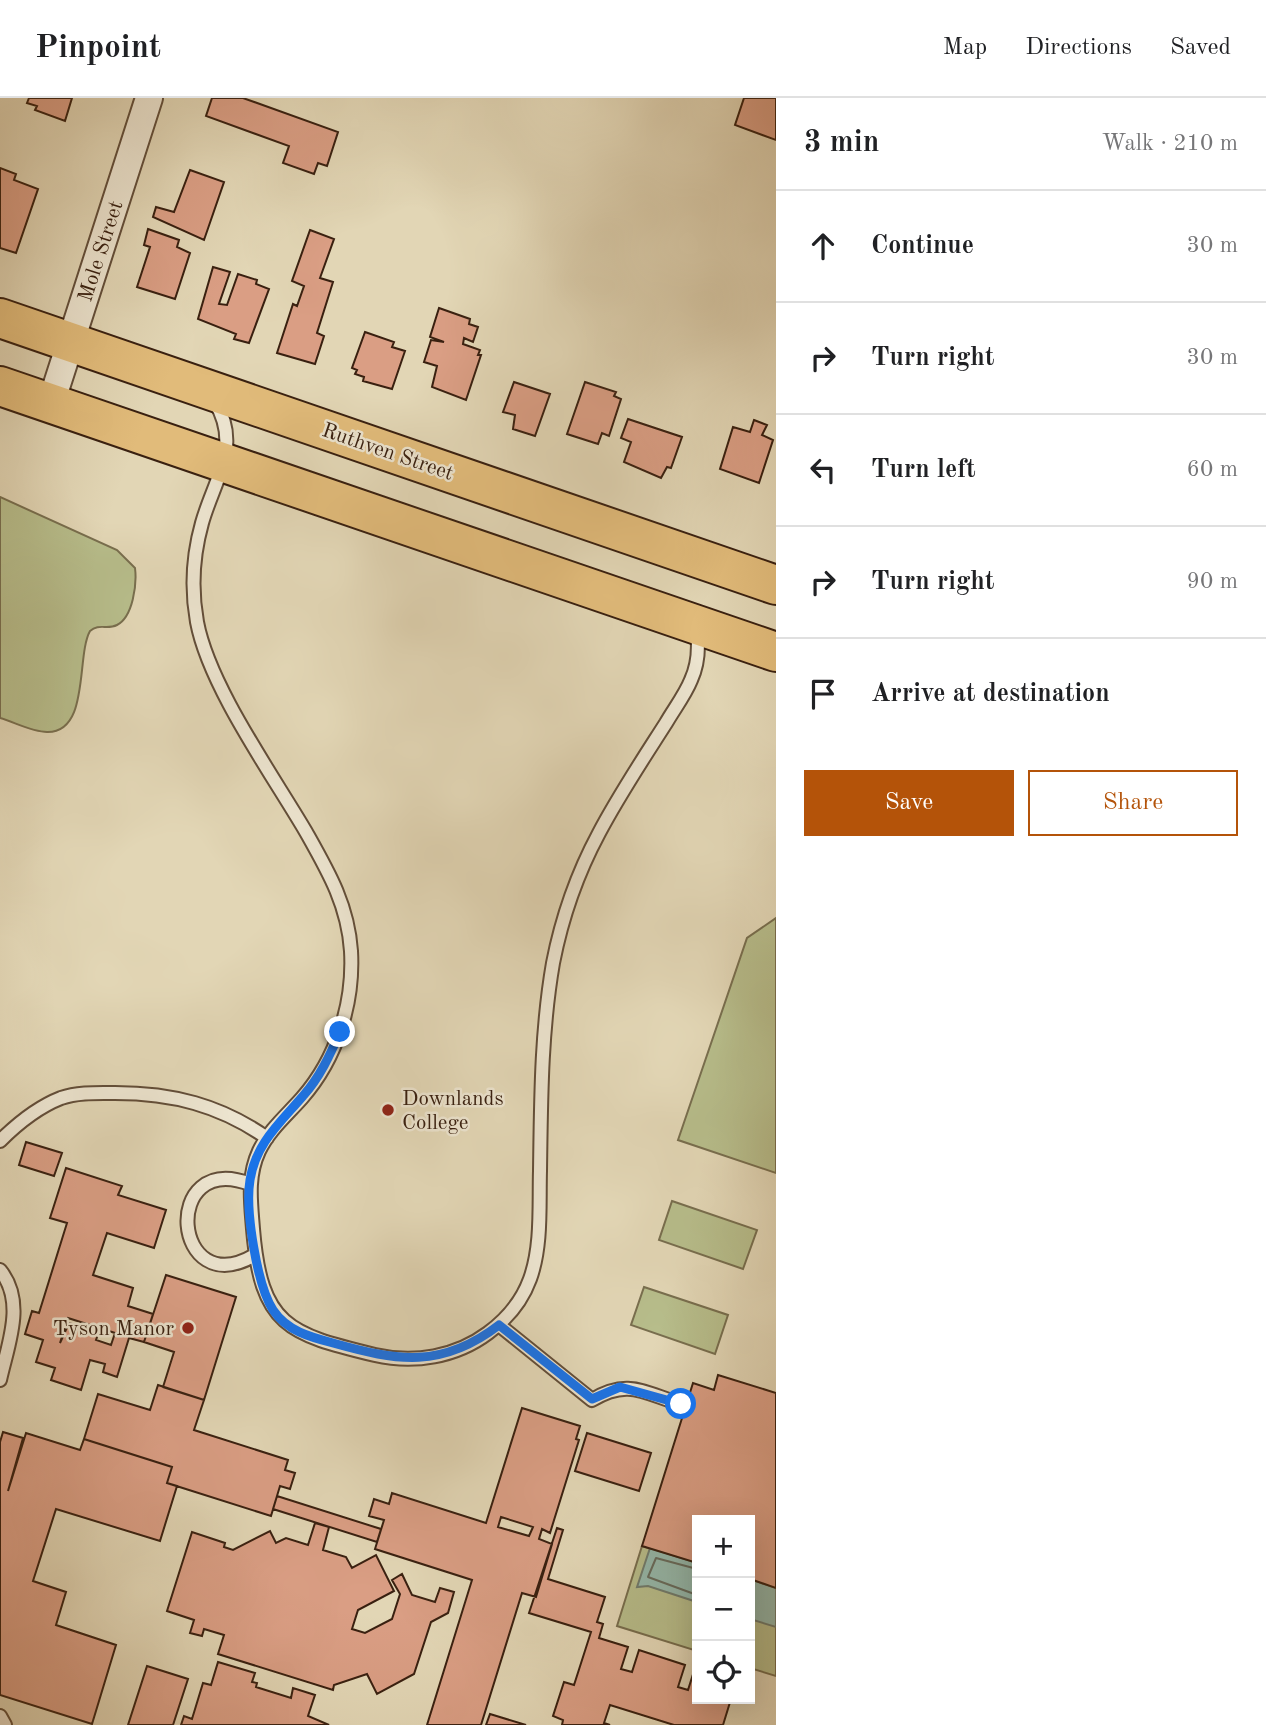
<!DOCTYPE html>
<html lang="en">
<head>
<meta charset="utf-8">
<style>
	:root { --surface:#fff; --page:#f2f2f2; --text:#202124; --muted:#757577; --line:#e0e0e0; --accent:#b45309 }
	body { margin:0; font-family:"Old Standard TT",serif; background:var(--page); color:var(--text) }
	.controls { position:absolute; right:21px; bottom:21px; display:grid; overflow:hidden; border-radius:0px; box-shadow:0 7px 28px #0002 }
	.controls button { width:63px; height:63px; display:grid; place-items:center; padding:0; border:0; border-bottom:2px solid var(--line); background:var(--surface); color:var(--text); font:35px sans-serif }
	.stop { position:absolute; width:21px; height:21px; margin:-16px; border:5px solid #1a73e8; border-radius:50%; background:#fff }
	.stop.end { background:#1a73e8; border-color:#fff; box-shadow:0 2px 7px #0008 }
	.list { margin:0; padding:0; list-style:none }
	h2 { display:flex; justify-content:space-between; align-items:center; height:91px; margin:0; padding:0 28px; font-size:30px }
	h2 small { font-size:23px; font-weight:400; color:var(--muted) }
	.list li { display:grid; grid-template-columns:46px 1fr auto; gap:21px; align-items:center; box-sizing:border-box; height:112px; padding:0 28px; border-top:2px solid var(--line) }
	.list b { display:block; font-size:26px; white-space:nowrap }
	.list em { font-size:23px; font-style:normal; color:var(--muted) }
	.actions { display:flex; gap:14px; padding:21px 28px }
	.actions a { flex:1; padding:16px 0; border:2px solid var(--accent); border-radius:0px; text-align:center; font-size:24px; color:var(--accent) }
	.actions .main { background:var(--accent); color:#fff }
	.icon { flex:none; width:38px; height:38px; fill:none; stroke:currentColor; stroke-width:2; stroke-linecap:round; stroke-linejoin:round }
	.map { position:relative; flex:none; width:776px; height:1627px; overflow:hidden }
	header { display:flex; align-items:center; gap:42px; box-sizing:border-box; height:98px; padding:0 35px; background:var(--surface); border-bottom:2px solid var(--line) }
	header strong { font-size:33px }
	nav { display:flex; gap:38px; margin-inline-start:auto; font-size:24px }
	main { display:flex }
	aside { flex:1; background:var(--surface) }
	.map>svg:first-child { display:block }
	.green { fill:#b7bd8b; stroke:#786e4e; stroke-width:2 }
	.water { fill:#95b9ac; stroke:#707c6e; stroke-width:2 }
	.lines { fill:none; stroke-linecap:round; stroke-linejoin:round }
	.shore { stroke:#676c5e; stroke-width:2 }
	.building { fill:#da9e84; stroke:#392010; stroke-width:2; fill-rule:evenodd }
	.lane-casing { stroke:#634e39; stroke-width:16 }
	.street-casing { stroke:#634e39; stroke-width:30 }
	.highway-casing { stroke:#392010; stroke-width:42 }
	.lane { stroke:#ece4cf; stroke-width:12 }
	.street { stroke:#ece4cf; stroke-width:26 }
	.highway { stroke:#e1bb7a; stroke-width:38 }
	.route { stroke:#1a73e8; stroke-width:9 }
	.poi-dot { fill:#8f2418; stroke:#ece4cf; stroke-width:2.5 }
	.labels { text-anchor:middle; stroke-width:5; stroke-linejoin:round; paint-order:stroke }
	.street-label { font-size:21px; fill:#392010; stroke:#ece4cf }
	.poi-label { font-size:21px; fill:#392010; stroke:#ece4cf; text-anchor:start }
</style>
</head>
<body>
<header>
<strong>Pinpoint</strong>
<nav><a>Map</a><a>Directions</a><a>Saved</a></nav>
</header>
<main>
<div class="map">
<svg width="776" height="1627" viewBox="0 0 776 1627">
	<rect width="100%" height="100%" fill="#e2d6b5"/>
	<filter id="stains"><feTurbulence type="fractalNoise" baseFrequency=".00286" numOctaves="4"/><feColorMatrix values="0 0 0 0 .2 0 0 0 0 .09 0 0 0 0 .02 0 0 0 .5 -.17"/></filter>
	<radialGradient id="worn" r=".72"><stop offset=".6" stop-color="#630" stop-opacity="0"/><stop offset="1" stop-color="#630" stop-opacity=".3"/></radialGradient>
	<path class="green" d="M 0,399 L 117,452 L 135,470 C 137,486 133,519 117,527 C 107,532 99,525 90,533 C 76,558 90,635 47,634 C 32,634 14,624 0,620 Z
		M 776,820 L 776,1075 L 678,1042 L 747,840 Z
		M 672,1103 L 757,1132 L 743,1171 L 659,1142 Z
		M 644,1189 L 728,1217 L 715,1256 L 631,1227 Z
		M 642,1448 L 697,1465 L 697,1553 L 617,1528 Z
		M 750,1481 L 776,1490 L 776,1578 L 750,1570 Z"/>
	<path class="water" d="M 650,1450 L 697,1465 L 697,1504 L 648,1488 L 637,1489 Z
		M 750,1481 L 776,1490 L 776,1529 L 750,1521 Z"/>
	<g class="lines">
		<path class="shore" d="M 697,1471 L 656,1460 L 648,1479 L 697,1497"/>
	</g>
	<path class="building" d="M 29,0 L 72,0 L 65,23 L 35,12 L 37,8 L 27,5 Z
		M 212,0 L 243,0 L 338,34 L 327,68 L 318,65 L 314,76 L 283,65 L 289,48 L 206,18 Z
		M 744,0 L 776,0 L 776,42 L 735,27 Z
		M 0,70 L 16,76 L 14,82 L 38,91 L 16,155 L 0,150 Z
		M 190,72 L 224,84 L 204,142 L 153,119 L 156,109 L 174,114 Z
		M 148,131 L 179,142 L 177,149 L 190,155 L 175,201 L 137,189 L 150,149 L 144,147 Z
		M 310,132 L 334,141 L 320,180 L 333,184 L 317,235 L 324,238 L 315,266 L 277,255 L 293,206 L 297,208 L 304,188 L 292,183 Z
		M 213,169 L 230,174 L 219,206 L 227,207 L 238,176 L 257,182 L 256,186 L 269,191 L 249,245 L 234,241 L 236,236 L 198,221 Z
		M 439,210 L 470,221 L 469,226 L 478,229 L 473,244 L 464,240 L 463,246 L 480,252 L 478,257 L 481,257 L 466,302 L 432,289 L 437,268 L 424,264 L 431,242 L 444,244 L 430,239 Z
		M 365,234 L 394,244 L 392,249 L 405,253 L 392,291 L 363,283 L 364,279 L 355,276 L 357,272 L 352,270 Z
		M 514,284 L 550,296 L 535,338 L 513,331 L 515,317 L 503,314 Z
		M 585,284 L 616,294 L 614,298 L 621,301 L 609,338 L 602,335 L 598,346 L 567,336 Z
		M 628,321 L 682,339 L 671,370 L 667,369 L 661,380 L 624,364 L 631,344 L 621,340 Z
		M 754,322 L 767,327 L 762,337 L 773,342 L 759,385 L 720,371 L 733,329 L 750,334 Z
		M 26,1044 L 62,1055 L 54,1078 L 19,1067 Z
		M 66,1070 L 122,1088 L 118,1097 L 166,1112 L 154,1150 L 107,1135 L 93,1177 L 133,1190 L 128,1208 L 153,1216 L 144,1244 L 129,1240 L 117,1279 L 103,1274 L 105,1266 L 90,1262 L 81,1292 L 51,1282 L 55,1270 L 36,1264 L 43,1242 L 25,1236 L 32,1213 L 39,1215 L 67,1125 L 50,1120 ZM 68,1220 L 115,1235 L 111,1247 L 96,1242 L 99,1234 L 69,1225 L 60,1245 Z
		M 166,1177 L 236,1199 L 204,1302 L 163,1289 L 174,1254 L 144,1244 Z
		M 718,1277 L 776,1295 L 776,1490 L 750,1481 L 750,1422 L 697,1422 L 697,1465 L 642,1448 L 693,1285 L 714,1292 Z
		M 158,1287 L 204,1302 L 194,1332 L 288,1362 L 285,1372 L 295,1375 L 290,1391 L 280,1388 L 271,1418 L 167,1385 L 172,1369 L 84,1341 L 98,1296 L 150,1312 Z
		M 522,1310 L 580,1328 L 576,1341 L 579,1342 L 550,1435 L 542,1431 L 539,1441 L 552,1446 L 536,1499 L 522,1495 L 481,1627 L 427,1627 L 472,1482 L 375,1451 L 384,1422 L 369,1418 L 374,1401 L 389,1406 L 392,1395 L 486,1425 ZM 501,1419 L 533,1429 L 529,1438 L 498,1429 Z
		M 3,1334 L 23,1340 L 8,1393 L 26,1335 L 80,1352 L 84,1341 L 172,1369 L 167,1385 L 177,1388 L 160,1443 L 56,1411 L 33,1483 L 66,1494 L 56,1527 L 116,1547 L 92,1626 L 0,1597 L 0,1344 Z
		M 587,1335 L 651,1355 L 639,1393 L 575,1373 Z
		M 277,1398 L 381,1431 L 377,1444 L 273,1411 Z
		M 315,1425 L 329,1429 L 323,1452 L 346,1459 L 352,1470 L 376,1457 L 394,1493 L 358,1512 L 352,1531 L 365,1535 L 392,1521 L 400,1496 L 392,1482 L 402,1476 L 412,1497 L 435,1504 L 440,1490 L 454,1494 L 448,1515 L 431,1524 L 414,1576 L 377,1596 L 367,1576 L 334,1587 L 333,1592 L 218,1556 L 224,1537 L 204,1531 L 202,1538 L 190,1535 L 194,1522 L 167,1513 L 192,1434 L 225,1445 L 224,1449 L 233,1452 L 270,1433 L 276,1445 L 286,1440 L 308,1447 Z
		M 557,1430 L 563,1432 L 548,1481 L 605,1499 L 597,1524 L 603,1526 L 599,1540 L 628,1549 L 621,1571 L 632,1574 L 639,1552 L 685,1567 L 678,1589 L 688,1592 L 695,1570 L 697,1571 L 697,1601 L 731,1601 L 723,1627 L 674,1627 L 610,1607 L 604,1625 L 610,1627 L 562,1627 L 563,1622 L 553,1618 L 564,1584 L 574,1587 L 591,1534 L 529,1515 Z
		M 218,1564 L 255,1575 L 252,1584 L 257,1585 L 256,1589 L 291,1600 L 293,1590 L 315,1597 L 308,1618 L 329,1627 L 181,1627 L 184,1618 L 192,1621 L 203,1585 L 211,1587 Z
		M 147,1568 L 188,1581 L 173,1627 L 128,1627 Z
		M 490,1616 L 526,1627 L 486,1627 Z"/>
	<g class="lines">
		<g class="lane-casing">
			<path id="lane" d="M 215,304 C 242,348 214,382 202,425 C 193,457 191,491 197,524 C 209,588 272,676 306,734 C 328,773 348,807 351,853 C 354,905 337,960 302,1000 C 287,1017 269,1032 259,1053 C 247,1079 251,1104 253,1131 C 261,1228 288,1236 375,1257 C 414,1266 456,1259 488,1235 C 507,1221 522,1203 530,1181 C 542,1148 539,1108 540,1073 C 541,1004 541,934 553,865 C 562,819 577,776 599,735 C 619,697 643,661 666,625 C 674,611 685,597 691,582 C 698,567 699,550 697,534
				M 0,1043 C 17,1026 38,1009 61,1000 C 78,994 98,995 115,995 C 172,995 220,1007 267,1040
				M 250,1086 C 160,1052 172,1206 255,1157
				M 0,1172 C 26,1204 8,1246 0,1282
				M 499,1227 L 592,1302 C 628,1280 644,1295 681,1306
				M 0,1618 L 5,1627"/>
		</g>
		<g class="street-casing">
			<path id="street" d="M 51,305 L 149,0"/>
		</g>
		<g class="highway-casing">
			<path id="highway" d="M 0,220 L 776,487
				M 0,288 L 776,554"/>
		</g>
		<use href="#lane" class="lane"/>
		<use href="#street" class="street"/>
		<use href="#highway" class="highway"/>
	</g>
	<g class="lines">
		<path class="route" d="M 340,934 C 330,957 320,979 303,998 C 280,1025 256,1045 250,1082 C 245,1112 257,1187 273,1212 C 287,1233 310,1239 333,1245 C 397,1263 442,1271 499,1227 L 592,1301 L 620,1289 L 681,1306"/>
	</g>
	<g class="poi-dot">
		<circle cx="388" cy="1012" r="7"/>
		<circle cx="188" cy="1230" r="7"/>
	</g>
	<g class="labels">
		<g class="street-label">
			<text transform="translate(100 153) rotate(-72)" y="7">Mole Street</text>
			<text transform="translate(388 353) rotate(19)" y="7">Ruthven Street</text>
		</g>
		<g class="poi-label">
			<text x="402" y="1007">Downlands<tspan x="402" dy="24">College</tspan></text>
			<text x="174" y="1237" text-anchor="end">Tyson Manor</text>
		</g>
	</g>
	<rect width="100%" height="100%" filter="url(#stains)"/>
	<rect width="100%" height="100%" fill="url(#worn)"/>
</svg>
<div class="controls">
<button>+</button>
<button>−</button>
<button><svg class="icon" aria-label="locate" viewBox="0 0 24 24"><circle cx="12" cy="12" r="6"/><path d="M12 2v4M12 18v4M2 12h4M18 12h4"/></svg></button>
</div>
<div class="stop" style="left:681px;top:1306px"></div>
<div class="stop end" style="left:340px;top:934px"></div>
</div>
<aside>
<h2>3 min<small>Walk · 210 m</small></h2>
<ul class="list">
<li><svg class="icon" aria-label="ahead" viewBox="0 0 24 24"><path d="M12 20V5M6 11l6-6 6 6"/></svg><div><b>Continue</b></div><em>30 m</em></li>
<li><svg class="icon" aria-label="right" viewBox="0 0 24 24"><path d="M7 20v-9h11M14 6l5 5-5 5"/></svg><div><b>Turn right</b></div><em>30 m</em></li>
<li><svg class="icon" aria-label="left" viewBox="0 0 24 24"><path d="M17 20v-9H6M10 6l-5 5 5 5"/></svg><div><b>Turn left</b></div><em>60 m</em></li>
<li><svg class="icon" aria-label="right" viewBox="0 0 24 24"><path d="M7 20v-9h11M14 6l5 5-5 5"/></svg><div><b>Turn right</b></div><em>90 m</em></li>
<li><svg class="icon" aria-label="arrive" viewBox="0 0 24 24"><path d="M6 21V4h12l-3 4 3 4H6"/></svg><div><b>Arrive at destination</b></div></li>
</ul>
<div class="actions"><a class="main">Save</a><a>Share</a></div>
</aside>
</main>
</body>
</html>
